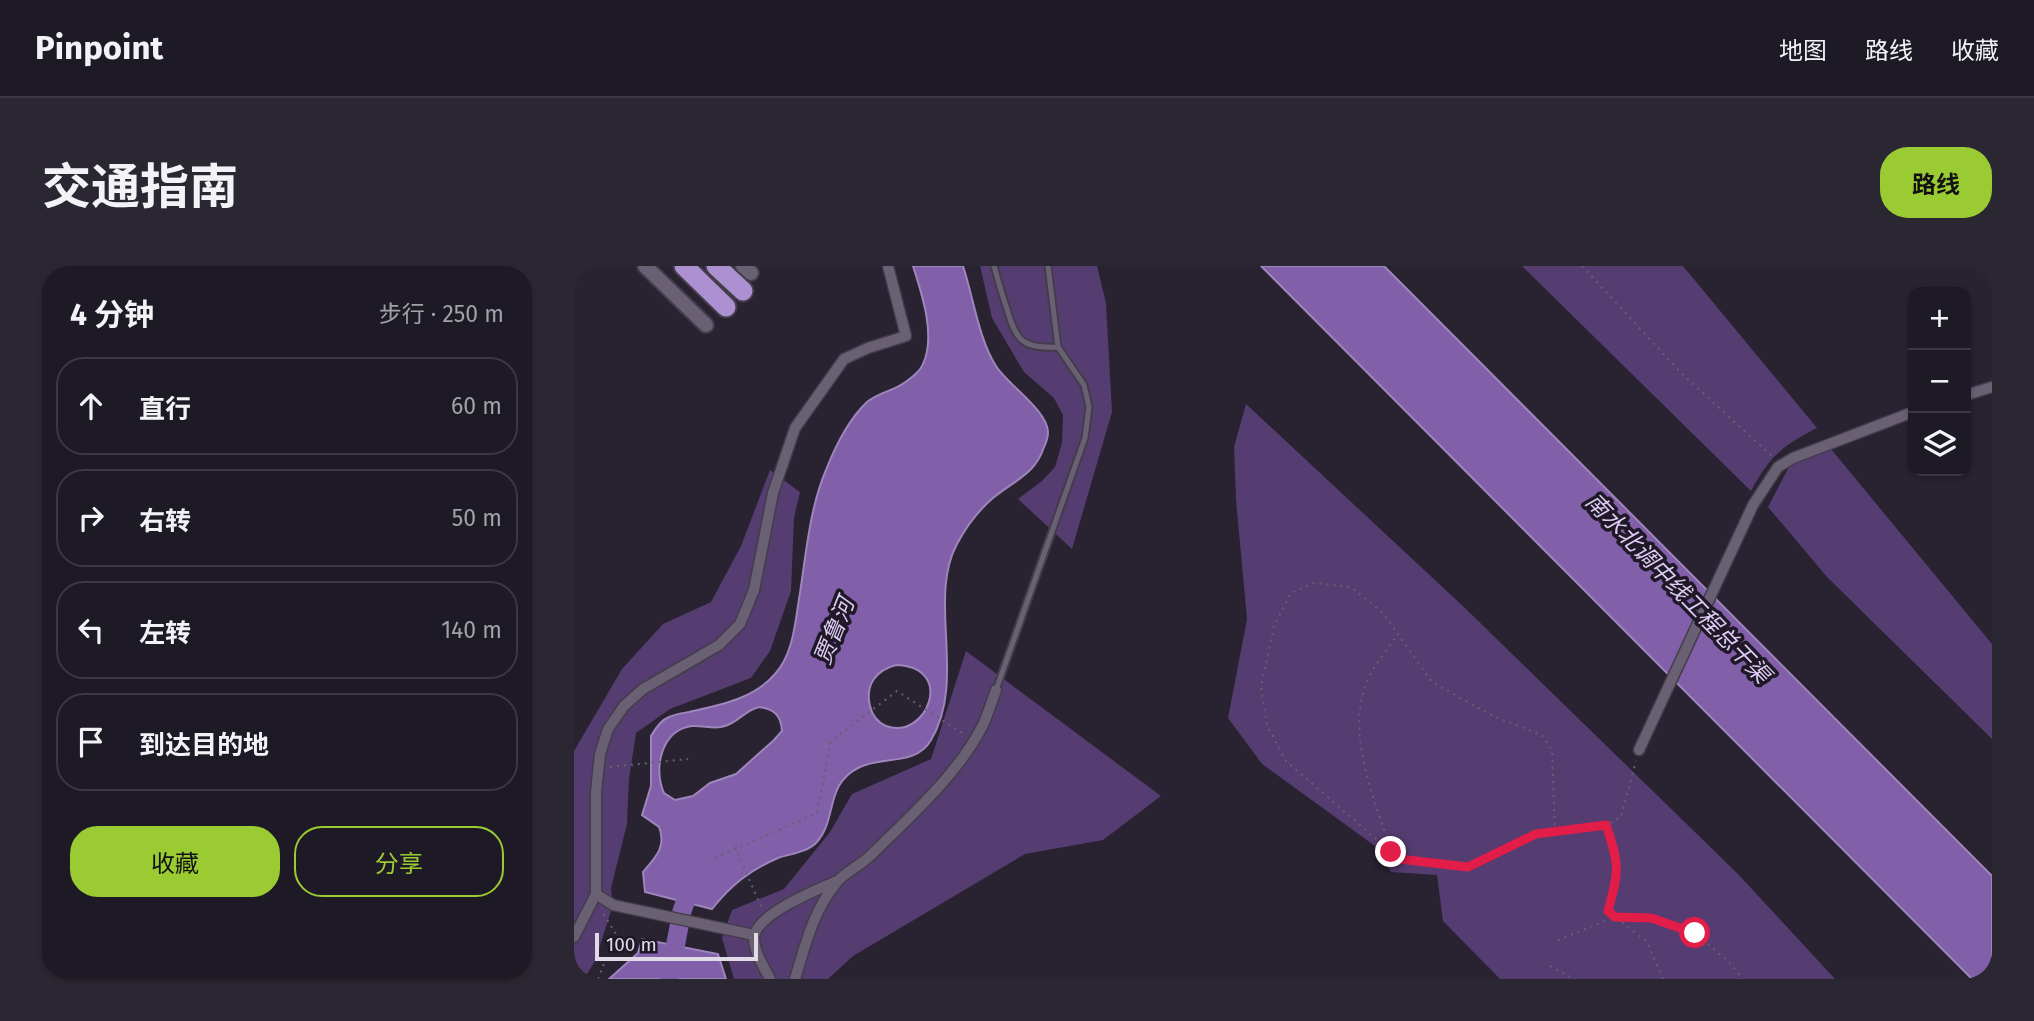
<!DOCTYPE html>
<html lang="zh">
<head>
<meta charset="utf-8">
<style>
	:root { --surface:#1e1a25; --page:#2b2732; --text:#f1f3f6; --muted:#a1a1a7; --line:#3c3842; --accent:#9bcb33 }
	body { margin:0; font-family:"Fira Sans","Noto Sans SC",sans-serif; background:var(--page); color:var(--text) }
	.controls { position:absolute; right:21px; top:21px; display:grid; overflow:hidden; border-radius:14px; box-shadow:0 2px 5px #0004 }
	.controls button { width:63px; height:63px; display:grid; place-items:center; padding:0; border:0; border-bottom:2px solid var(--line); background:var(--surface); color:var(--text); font:35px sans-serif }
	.scale { position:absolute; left:21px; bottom:18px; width:163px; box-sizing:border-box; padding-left:7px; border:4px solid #e0dbe6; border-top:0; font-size:19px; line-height:24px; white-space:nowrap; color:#e0dbe6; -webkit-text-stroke:5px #1f1827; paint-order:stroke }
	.stop { position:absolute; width:21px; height:21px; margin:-16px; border:5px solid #e11d48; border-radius:50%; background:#fff }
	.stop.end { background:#e11d48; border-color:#fff; box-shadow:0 2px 7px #0008 }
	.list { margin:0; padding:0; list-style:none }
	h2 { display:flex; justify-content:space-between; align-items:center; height:91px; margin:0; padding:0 28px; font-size:30px }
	h2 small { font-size:23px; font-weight:400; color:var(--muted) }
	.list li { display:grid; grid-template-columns:46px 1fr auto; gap:21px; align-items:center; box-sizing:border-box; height:98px; margin:0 14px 14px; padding:0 14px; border:2px solid var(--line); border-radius:28px }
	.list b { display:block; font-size:26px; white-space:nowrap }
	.list em { font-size:23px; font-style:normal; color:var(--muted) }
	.actions { display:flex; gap:14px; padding:21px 28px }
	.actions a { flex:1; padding:16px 0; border:2px solid var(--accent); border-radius:28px; text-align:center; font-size:24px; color:var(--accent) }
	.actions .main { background:var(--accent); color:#111 }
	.icon { flex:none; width:38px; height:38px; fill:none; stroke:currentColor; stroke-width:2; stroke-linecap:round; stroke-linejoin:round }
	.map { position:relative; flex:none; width:1418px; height:713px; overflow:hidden; border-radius:28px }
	header { display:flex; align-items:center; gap:42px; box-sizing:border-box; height:98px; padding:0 35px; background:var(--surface); border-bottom:2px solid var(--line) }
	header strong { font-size:33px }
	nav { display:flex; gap:38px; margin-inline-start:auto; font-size:24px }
	.intro { display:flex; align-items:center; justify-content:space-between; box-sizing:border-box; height:168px; padding:0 42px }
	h1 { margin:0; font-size:49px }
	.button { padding:18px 32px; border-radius:28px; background:var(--accent); color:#111; font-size:24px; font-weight:700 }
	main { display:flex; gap:42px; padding:0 42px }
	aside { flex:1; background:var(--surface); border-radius:28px; box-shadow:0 2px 5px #0004 }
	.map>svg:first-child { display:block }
	.green { fill:#553c71 }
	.water { fill:#8260a9; stroke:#9e85bb; stroke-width:2; fill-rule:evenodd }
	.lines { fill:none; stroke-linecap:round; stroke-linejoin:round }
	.river { stroke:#8260a9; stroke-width:19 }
	.lane-casing { stroke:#433d4a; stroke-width:9 }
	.street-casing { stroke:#433d4a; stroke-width:13 }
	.secondary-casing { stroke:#433d4a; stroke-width:18 }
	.highway-casing { stroke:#433d4a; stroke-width:23 }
	.path { stroke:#66616e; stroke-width:2; stroke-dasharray:2 5; stroke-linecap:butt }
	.lane { stroke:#696173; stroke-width:5 }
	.street { stroke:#696173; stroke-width:10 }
	.secondary { stroke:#696173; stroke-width:14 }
	.highway { stroke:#ad90d2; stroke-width:19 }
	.route { stroke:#e11d48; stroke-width:9 }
	.labels { text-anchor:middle; stroke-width:7; stroke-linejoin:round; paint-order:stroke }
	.water-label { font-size:23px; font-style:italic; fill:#dccbf3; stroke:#1f1827 }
</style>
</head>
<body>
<header>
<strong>Pinpoint</strong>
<nav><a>地图</a><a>路线</a><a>收藏</a></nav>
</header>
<div class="intro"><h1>交通指南</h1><a class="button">路线</a></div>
<main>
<aside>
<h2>4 分钟<small>步行 · 250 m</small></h2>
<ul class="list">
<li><svg class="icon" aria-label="ahead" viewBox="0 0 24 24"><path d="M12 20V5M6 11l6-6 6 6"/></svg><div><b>直行</b></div><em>60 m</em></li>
<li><svg class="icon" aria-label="right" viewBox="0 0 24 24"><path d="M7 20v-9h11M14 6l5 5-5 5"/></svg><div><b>右转</b></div><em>50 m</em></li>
<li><svg class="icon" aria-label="left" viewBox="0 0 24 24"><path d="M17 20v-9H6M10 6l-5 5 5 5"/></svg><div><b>左转</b></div><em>140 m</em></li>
<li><svg class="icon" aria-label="arrive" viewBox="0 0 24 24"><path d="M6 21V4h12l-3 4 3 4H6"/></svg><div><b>到达目的地</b></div></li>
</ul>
<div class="actions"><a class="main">收藏</a><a>分享</a></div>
</aside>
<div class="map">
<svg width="1418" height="713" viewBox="0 0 1418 713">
	<rect width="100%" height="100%" fill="#282231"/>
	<path class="green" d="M 406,0 L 523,0 L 532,37 L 538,146 L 498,283 L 444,233 L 468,215 L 481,201 L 488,177 L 489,149 L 480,132 L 450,106 L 418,52 Z
		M 948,0 L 1109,0 L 1243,162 C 1208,180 1196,190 1177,225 Z
		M 672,138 L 891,342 L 1164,608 L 1261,713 L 926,713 L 869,655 L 863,609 L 817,606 L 801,580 L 688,498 L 654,452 L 673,353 L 662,234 L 660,181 Z
		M 1257,183 L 1418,378 L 1418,473 L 1253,311 L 1194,241 L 1217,197 Z
		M 196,204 L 226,226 L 220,252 L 217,325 L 196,385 L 177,412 L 96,443 L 62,467 L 55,513 L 53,558 L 37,622 L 39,639 L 21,695 L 10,713 L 0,713 L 0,485 L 48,403 L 89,358 L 137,336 L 167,280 Z
		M 392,385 L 587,530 L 529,574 L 451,588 L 279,690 L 254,713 L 160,713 L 148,672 L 158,644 L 210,623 L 256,566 L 278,528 L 357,493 Z"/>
	<path class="water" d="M 339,0 L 389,0 C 399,30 405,74 422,100 C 434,119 473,144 474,166 C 474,171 472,177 470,181 C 461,209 439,215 419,232 C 405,244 392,261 383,278 C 353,333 393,414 357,474 C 342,500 309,490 286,501 C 250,518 264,552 243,576 C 234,586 216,588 204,592 C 176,604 157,619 138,643 L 71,626 L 69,606 C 81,592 93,581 85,561 L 68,549 L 77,520 L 77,470 C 81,463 87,454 95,451 C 101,448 109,447 115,446 C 146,439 180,433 201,408 C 219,388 221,358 225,333 C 232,290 235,244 252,204 C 261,181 275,153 293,136 C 305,126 319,125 330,117 C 337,112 346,106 349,98 C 362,70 348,28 339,0 ZM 322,399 C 383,401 352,475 312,460 C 303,456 298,449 296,440 C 291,419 302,404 322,399 ZM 185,441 C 200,443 207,449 208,465 L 200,474 L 162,508 L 136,517 L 119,530 L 101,534 L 90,527 C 79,503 87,464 118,460 C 129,459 141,464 151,460 C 164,456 172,444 185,441 Z
		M 687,0 L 810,0 L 1418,610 L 1418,713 L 1398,713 Z
		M 68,673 L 144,688 L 152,713 L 35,713 L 64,687 Z"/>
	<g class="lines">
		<path class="river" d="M 95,713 L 108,645 L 120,612"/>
		<g class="lane-casing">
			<path id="lane" d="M 420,0 C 424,14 428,29 433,43 C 442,75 449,83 484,81
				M 422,424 L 511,172 L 515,141 L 510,119 L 484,81 L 474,0"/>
		</g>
		<g class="street-casing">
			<path id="street" d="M 1392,129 L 1418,121
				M 1065,484 L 1179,239 L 1204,201 L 1219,192 L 1339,146
				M 22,628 L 39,639 L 180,669
				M 0,671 L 22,628 L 22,526 L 26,488 L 34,463 L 50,440 L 69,423 L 145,379 L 166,358 L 180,324 L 199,227 L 221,162 L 270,93 L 294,82 L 332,70 L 314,0
				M 196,713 C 190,701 180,686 180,672 C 181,648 243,624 263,615
				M 221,713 C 231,680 240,642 264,615 C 273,605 287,599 297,589 C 335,552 385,507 409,459 C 414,448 418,435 422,424"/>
		</g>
		<g class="secondary-casing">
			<path id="secondary" d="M 71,0 L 132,59
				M 169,0 L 177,7"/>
		</g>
		<g class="highway-casing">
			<path id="highway" d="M 110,0 L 152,41
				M 142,0 L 169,25"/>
		</g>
		<path class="path" d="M 1008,0 L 1107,107 L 1200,192
			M 36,501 L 114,493
			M 1033,560 C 1046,600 1044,605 1034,645 L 1073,676 L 1089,713
			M 981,566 L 978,484 L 968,469 L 919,450 L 858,416 L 809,347 L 777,321 L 740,317 L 717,327 L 700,360 L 687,421 L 693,459 L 712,495 L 825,593 L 894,601 L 962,568 L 1032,559 L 1047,551 L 1062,495
			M 161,581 L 188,643
			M 817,585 C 801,533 772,471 792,418 C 798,401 814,383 824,368
			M 141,592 L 243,547 L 257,475 L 323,425 L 391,469
			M 984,674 L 1041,651 L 1077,652 L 1121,667 L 1155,696 L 1169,713
			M 976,700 L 1000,713
			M 0,710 L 11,713
			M 24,713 L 42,668 L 27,644"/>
		<use href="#lane" class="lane"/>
		<use href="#street" class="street"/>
		<use href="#secondary" class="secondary"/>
		<use href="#highway" class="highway"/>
	</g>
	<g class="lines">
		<path class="route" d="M 817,586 L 825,593 L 894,601 L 962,568 L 1032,559 C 1046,600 1045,604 1034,645 L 1041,651 L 1077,652 L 1121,667"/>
	</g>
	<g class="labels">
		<g class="water-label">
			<text transform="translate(1104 322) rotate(46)" y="8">南水北调中线工程总干渠</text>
			<text transform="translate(260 365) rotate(-68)" y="8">贾鲁河</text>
		</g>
	</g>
</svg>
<div class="controls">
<button>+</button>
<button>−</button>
<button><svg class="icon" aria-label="layers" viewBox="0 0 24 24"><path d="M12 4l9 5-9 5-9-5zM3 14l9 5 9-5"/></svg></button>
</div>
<div class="scale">100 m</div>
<div class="stop" style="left:1121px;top:667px"></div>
<div class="stop end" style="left:817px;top:586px"></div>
</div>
</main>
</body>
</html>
